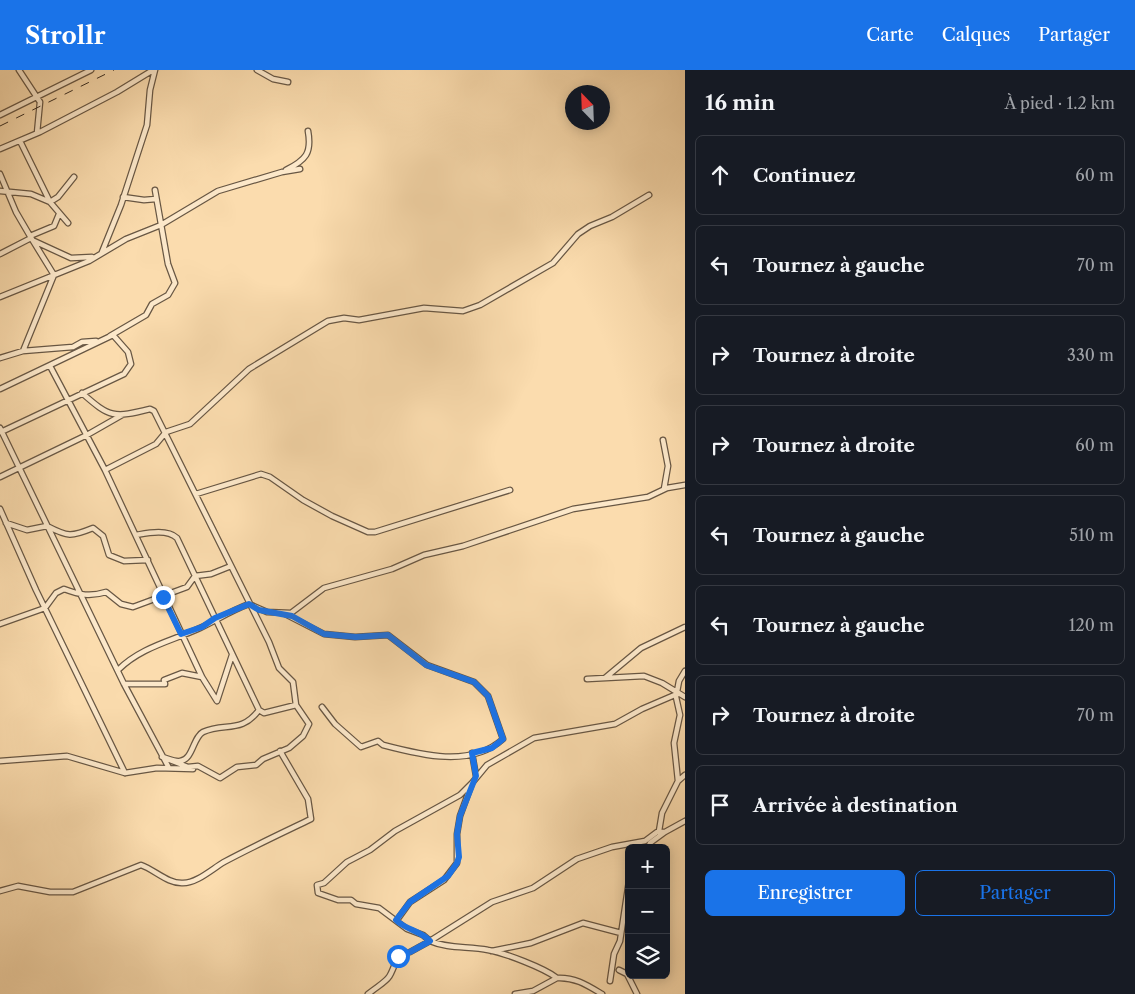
<!DOCTYPE html>
<html lang="fr">
<head>
<meta charset="utf-8">
<style>
	:root { --surface:#171b24; --page:#242831; --text:#f1f3f6; --muted:#9ea1a6; --line:#363941; --accent:#1a73e8 }
	body { margin:0; font-family:"Libre Caslon Text",serif; background:var(--page); color:var(--text) }
	.controls { position:absolute; right:15px; bottom:15px; display:grid; overflow:hidden; border-radius:8px; box-shadow:0 2px 12px #0003 }
	.controls button { width:45px; height:45px; display:grid; place-items:center; padding:0; border:0; border-bottom:1px solid var(--line); background:var(--surface); color:var(--text); font:25px sans-serif }
	.compass { position:absolute; left:565px; top:15px; width:45px; height:45px; border-radius:50%; background:var(--surface); box-shadow:0 2px 12px #0003; rotate:337deg }
	.stop { position:absolute; width:15px; height:15px; margin:-11px; border:4px solid #1a73e8; border-radius:50%; background:#fff }
	.stop.end { background:#1a73e8; border-color:#fff; box-shadow:0 1px 5px #0008 }
	.list { margin:0; padding:0; list-style:none }
	h2 { display:flex; justify-content:space-between; align-items:center; height:65px; margin:0; padding:0 20px; font-size:21px }
	h2 small { font-size:16px; font-weight:400; color:var(--muted) }
	.list li { display:grid; grid-template-columns:32px 1fr auto; gap:15px; align-items:center; box-sizing:border-box; height:80px; margin:0 10px 10px; padding:0 10px; border:1px solid var(--line); border-radius:8px }
	.list b { display:block; font-size:19px; white-space:nowrap }
	.list em { font-size:16px; font-style:normal; color:var(--muted) }
	.actions { display:flex; gap:10px; padding:15px 20px }
	.actions a { flex:1; padding:11px 0; border:1px solid var(--accent); border-radius:8px; text-align:center; font-size:18px; color:var(--accent) }
	.actions .main { background:var(--accent); color:#fff }
	.icon { flex:none; width:28px; height:28px; fill:none; stroke:currentColor; stroke-width:2; stroke-linecap:round; stroke-linejoin:round }
	.map { position:relative; flex:none; width:685px; height:924px; overflow:hidden }
	header { display:flex; align-items:center; gap:30px; box-sizing:border-box; height:70px; padding:0 25px; background:var(--accent); color:#fff }
	header strong { font-size:24px }
	nav { display:flex; gap:28px; margin-inline-start:auto; font-size:18px }
	main { display:flex }
	aside { flex:1; background:var(--surface) }
	.map>svg:first-child { display:block }
	.lines { fill:none; stroke-linecap:round; stroke-linejoin:round }
	.street-casing { stroke:#685744; stroke-width:7 }
	.street { stroke:#fce8ca; stroke-width:4.5 }
	.rail { stroke:#372b20; stroke-width:1; stroke-dasharray:9 9; stroke-linecap:butt }
	.route { stroke:#1a73e8; stroke-width:6 }
</style>
</head>
<body>
<header>
<strong>Strollr</strong>
<nav><a>Carte</a><a>Calques</a><a>Partager</a></nav>
</header>
<main>
<div class="map">
<svg width="685" height="924" viewBox="0 0 685 924">
	<rect width="100%" height="100%" fill="#fbdcae"/>
	<filter id="stains"><feTurbulence type="fractalNoise" baseFrequency=".004" numOctaves="4"/><feColorMatrix values="0 0 0 0 .2 0 0 0 0 .09 0 0 0 0 .02 0 0 0 .5 -.17"/></filter>
	<radialGradient id="worn" r=".72"><stop offset=".6" stop-color="#630" stop-opacity="0"/><stop offset="1" stop-color="#630" stop-opacity=".3"/></radialGradient>
	<g class="lines">
		<g class="street-casing">
			<path id="street" d="M 19,0 L 40,32 L 37,63
				M 257,0 L 273,9 L 288,12
				M 0,45 L 91,0
				M 20,71 L 50,132 L 68,153
				M 0,79 L 40,62 L 117,22 L 153,0
				M 286,100 C 306,90 312,83 308,61
				M 0,104 L 16,142 L 30,166 L 54,156 L 59,144
				M 0,121 L 31,124 L 50,132 L 58,127 L 74,107
				M 123,127 L 144,130 L 156,129
				M 34,171 L 71,188 L 92,187
				M 102,182 L 121,135 L 147,55 L 150,20 L 155,0
				M 0,184 L 31,168
				M 0,227 L 89,191 L 126,169 L 161,155 L 218,121 L 282,102 L 300,99
				M 110,266 L 146,245 L 152,234 L 168,225 L 175,213 L 168,194 L 155,120
				M 23,281 L 54,205 L 30,166
				M 0,288 L 23,281 L 73,277 L 82,272 L 96,271
				M 50,296 L 105,400 L 202,607
				M 0,319 L 113,265 L 128,282 L 131,294 L 124,304 L 1,362
				M 82,323 C 110,348 114,348 150,339 L 154,341 L 269,572 L 279,598 L 293,612 L 296,635
				M 0,358 L 124,614 L 169,698
				M 663,370 L 668,396 L 664,419
				M 105,400 L 156,374 L 166,362 L 190,354 L 249,299 L 328,251 L 344,248 L 359,250 L 424,238 L 463,241 L 480,235 L 553,193 L 578,164 L 590,156 L 612,147 L 649,125
				M 0,407 L 87,365 L 122,345
				M 196,424 L 261,404 L 270,407 L 303,430 L 332,446 L 368,462 L 375,462 L 510,420
				M 0,439 L 36,520 L 125,703
				M 6,453 L 27,460 L 47,456 C 68,467 71,467 93,458 L 103,466 L 109,485 L 124,491 L 148,490
				M 136,465 C 148,463 167,459 177,468 L 259,640
				M 285,544 L 324,564 L 355,567 L 388,565 L 427,595 L 474,612 L 488,626 L 503,669 C 471,698 421,685 383,675 L 378,671 L 361,677 L 335,654 L 322,637
				M 0,554 L 45,538 L 56,523 L 64,519 C 80,525 90,527 106,522 L 121,534 L 133,537 L 187,517 L 195,506 L 211,504 L 231,496
				M 118,600 C 141,577 172,571 200,558 C 217,550 230,541 249,534 L 267,542 L 291,543 L 324,518 L 392,499 L 424,485 L 463,476 L 573,439 L 648,427 L 667,418 L 685,415
				M 605,608 L 641,578 L 685,557
				M 587,609 L 644,606 L 662,613 L 685,627
				M 124,614 L 165,614 L 164,610 L 182,603 L 202,607 L 217,631 L 232,585
				M 296,635 L 309,654 L 303,666 L 289,678 L 263,689 L 256,695 L 237,697 L 220,708 L 198,696 L 188,697 L 162,687 C 167,688 175,692 180,691 C 193,690 193,667 203,662 C 225,652 241,664 259,640 L 264,643 Z
				M 472,683 L 476,706
				M 0,691 L 67,686 L 125,703 L 157,698 L 193,699
				M 678,711 L 685,705
				M 472,713 L 460,725 L 395,761 L 370,780 L 347,792 L 324,813 L 317,815 L 318,823 L 338,830 L 351,830 L 356,834 L 379,838 L 407,859 L 423,865 L 430,871 L 492,832 L 533,818 L 577,789 L 612,777 L 645,771 L 657,762 L 665,762 L 685,751
				M 659,761 L 662,743 L 678,711 L 674,673 L 680,645 L 676,627 L 679,611 L 685,601
				M 648,778 L 650,773 L 665,762
				M 0,821 L 18,816 L 50,822 L 73,822 L 141,795 C 155,800 168,814 183,813 C 197,813 212,799 224,792 C 252,777 282,763 311,749 L 308,729 L 280,681
				M 397,850 L 410,832 L 444,810 L 457,793 L 457,764 L 460,746 L 472,713 L 487,695 L 534,668 L 615,654 L 642,639 L 677,624
				M 492,881 L 531,873 L 583,853 L 621,863
				M 619,900 L 627,904 L 637,924
				M 557,908 C 575,907 587,915 602,924
				M 610,911 L 614,884 L 620,871 L 629,811
				M 368,924 C 390,907 388,913 398,886 L 410,882 L 430,871 C 448,879 469,876 488,880 C 505,883 544,898 557,908 L 533,921 L 515,924"/>
		</g>
		<use href="#street" class="street"/>
		<path class="rail" d="M 0,56 L 114,0"/>
	</g>
	<g class="lines">
		<path class="route" d="M 163,527 L 181,564 L 202,557 L 215,548 L 249,534 L 259,540 L 292,546 L 324,564 L 356,567 L 388,565 L 426,595 L 474,612 L 488,626 L 503,669 L 492,678 L 472,683 L 476,706 L 460,746 L 457,764 L 459,787 L 457,793 L 448,806 L 410,832 L 396,850 C 406,860 421,861 430,871 L 410,882 L 398,886"/>
	</g>
	<rect width="100%" height="100%" filter="url(#stains)"/>
	<rect width="100%" height="100%" fill="url(#worn)"/>
</svg>
<div class="controls">
<button>+</button>
<button>−</button>
<button><svg class="icon" aria-label="layers" viewBox="0 0 24 24"><path d="M12 4l9 5-9 5-9-5zM3 14l9 5 9-5"/></svg></button>
</div>
<svg class="compass" viewBox="-18 -18 36 36"><path d="M0-13l5 13h-10z" fill="#e53935"/><path d="M0 13l5-13h-10z" fill="#9ea1a6"/></svg>
<div class="stop" style="left:398px;top:886px"></div>
<div class="stop end" style="left:163px;top:527px"></div>
</div>
<aside>
<h2>16 min<small>À pied · 1.2 km</small></h2>
<ul class="list">
<li><svg class="icon" aria-label="ahead" viewBox="0 0 24 24"><path d="M12 20V5M6 11l6-6 6 6"/></svg><div><b>Continuez</b></div><em>60 m</em></li>
<li><svg class="icon" aria-label="left" viewBox="0 0 24 24"><path d="M17 20v-9H6M10 6l-5 5 5 5"/></svg><div><b>Tournez à gauche</b></div><em>70 m</em></li>
<li><svg class="icon" aria-label="right" viewBox="0 0 24 24"><path d="M7 20v-9h11M14 6l5 5-5 5"/></svg><div><b>Tournez à droite</b></div><em>330 m</em></li>
<li><svg class="icon" aria-label="right" viewBox="0 0 24 24"><path d="M7 20v-9h11M14 6l5 5-5 5"/></svg><div><b>Tournez à droite</b></div><em>60 m</em></li>
<li><svg class="icon" aria-label="left" viewBox="0 0 24 24"><path d="M17 20v-9H6M10 6l-5 5 5 5"/></svg><div><b>Tournez à gauche</b></div><em>510 m</em></li>
<li><svg class="icon" aria-label="left" viewBox="0 0 24 24"><path d="M17 20v-9H6M10 6l-5 5 5 5"/></svg><div><b>Tournez à gauche</b></div><em>120 m</em></li>
<li><svg class="icon" aria-label="right" viewBox="0 0 24 24"><path d="M7 20v-9h11M14 6l5 5-5 5"/></svg><div><b>Tournez à droite</b></div><em>70 m</em></li>
<li><svg class="icon" aria-label="arrive" viewBox="0 0 24 24"><path d="M6 21V4h12l-3 4 3 4H6"/></svg><div><b>Arrivée à destination</b></div></li>
</ul>
<div class="actions"><a class="main">Enregistrer</a><a>Partager</a></div>
</aside>
</main>
</body>
</html>
